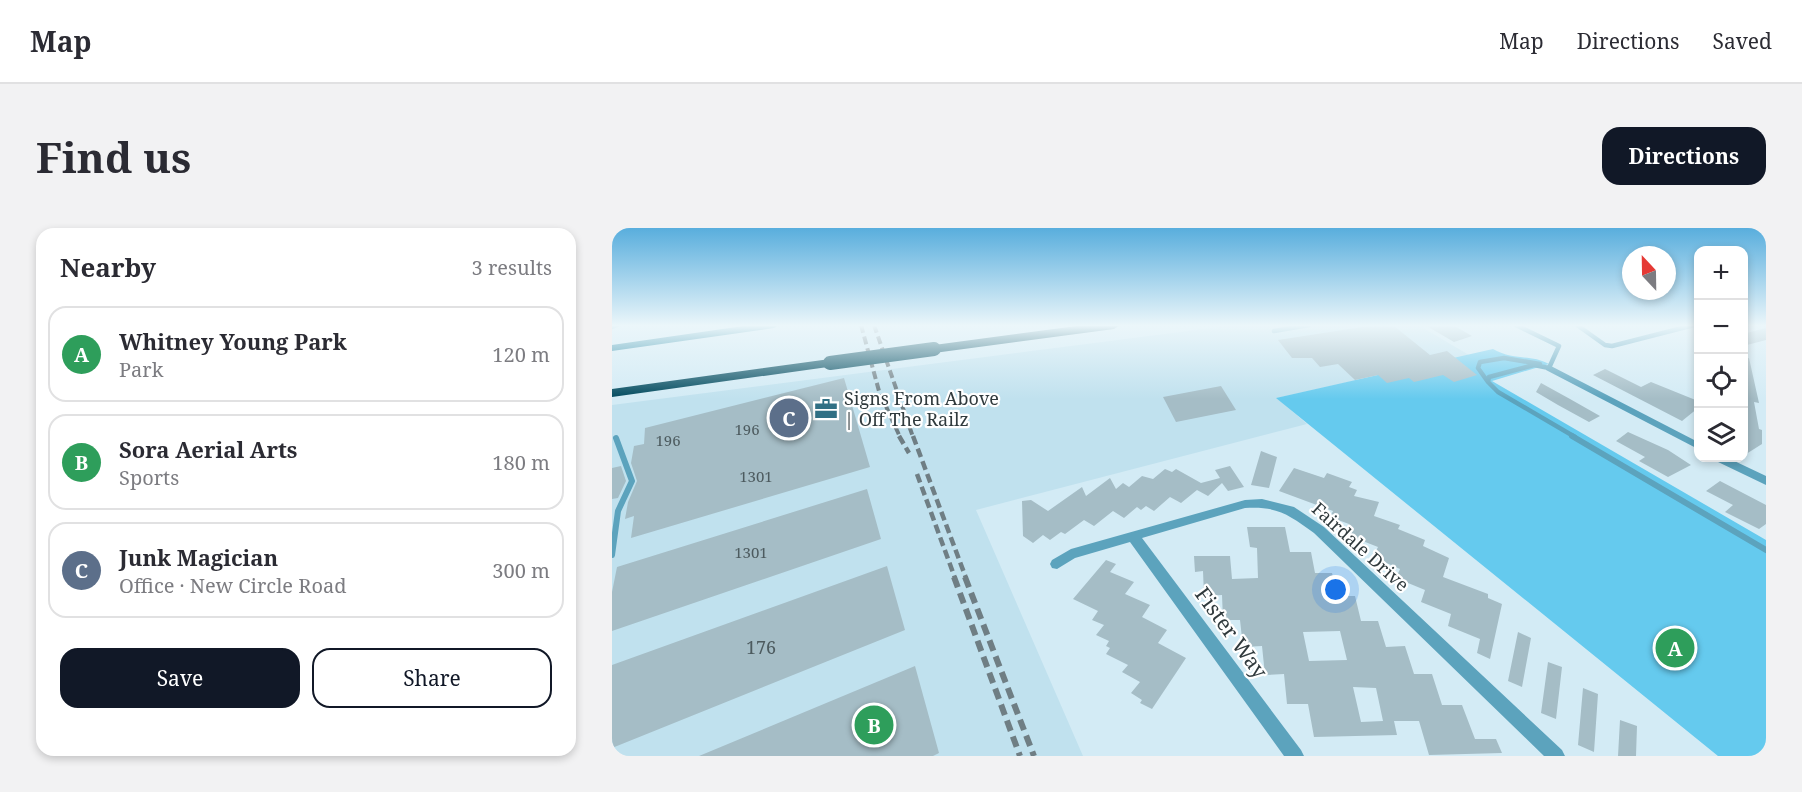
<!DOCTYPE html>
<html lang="en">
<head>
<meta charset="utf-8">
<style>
	:root { --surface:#fff; --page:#f2f2f3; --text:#2b2b33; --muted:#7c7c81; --line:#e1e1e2; --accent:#111827 }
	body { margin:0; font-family:"Noto Serif",serif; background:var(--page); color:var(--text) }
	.controls { position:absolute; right:18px; top:18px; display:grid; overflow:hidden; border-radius:12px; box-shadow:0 3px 9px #0003 }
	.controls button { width:54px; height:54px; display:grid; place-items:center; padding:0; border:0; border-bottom:2px solid var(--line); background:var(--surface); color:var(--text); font:30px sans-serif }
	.compass { position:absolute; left:1010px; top:18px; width:54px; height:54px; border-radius:50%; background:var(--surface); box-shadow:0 3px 9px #0003; rotate:338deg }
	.you { position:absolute; left:724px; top:362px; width:21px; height:21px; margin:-15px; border:4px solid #fff; border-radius:50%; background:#1a73e8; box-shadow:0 0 0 9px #1a73e833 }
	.badge { display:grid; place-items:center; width:39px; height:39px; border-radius:50%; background:var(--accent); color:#fff; font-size:20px; font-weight:700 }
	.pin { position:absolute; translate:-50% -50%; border:3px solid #fff; box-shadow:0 2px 6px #0006 }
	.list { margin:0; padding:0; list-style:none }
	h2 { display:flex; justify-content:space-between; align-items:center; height:78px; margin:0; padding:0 24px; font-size:26px }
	h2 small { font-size:20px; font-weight:400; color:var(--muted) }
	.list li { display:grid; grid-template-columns:39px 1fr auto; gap:18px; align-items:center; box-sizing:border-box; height:96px; margin:0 12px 12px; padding:0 12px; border:2px solid var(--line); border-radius:18px }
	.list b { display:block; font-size:22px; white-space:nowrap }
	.list p { margin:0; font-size:20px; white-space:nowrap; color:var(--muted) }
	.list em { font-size:20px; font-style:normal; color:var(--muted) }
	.actions { display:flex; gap:12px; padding:18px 24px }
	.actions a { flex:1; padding:14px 0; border:2px solid var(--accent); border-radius:18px; text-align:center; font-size:21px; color:var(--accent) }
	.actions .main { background:var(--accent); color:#fff }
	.icon { flex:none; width:33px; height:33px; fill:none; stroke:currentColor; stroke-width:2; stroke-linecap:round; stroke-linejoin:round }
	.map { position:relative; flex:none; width:1154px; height:528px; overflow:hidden; border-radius:18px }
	header { display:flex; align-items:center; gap:36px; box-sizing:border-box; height:84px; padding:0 30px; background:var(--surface); border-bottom:2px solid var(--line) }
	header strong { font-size:28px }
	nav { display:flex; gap:33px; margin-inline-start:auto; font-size:21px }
	.intro { display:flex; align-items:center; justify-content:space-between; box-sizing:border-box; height:144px; padding:0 36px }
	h1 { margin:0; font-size:42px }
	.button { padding:15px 27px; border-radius:18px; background:var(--accent); color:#fff; font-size:21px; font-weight:700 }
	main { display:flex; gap:36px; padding:0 36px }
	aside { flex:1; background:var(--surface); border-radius:18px; box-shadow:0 3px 9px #0003 }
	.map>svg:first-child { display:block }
	.built { fill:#c0e1ee }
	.green { fill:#65caee }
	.building { fill:#a5bdc6; fill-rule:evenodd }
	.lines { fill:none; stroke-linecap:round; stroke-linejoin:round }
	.lane-far1 { stroke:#5ca3bd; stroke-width:4.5 }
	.lane { stroke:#5ca3bd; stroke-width:6 }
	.street { fill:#5ca3bd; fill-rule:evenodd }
	.secondary { fill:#177e9c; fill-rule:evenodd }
	.highway { fill:#00495d; fill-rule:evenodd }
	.rail-far2 { stroke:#6f7e84; stroke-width:4; stroke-dasharray:8 4; stroke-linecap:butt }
	.rail-far1 { stroke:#6f7e84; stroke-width:4.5; stroke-dasharray:9 4.5; stroke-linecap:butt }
	.rail { stroke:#6f7e84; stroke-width:6; stroke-dasharray:11 6; stroke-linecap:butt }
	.highway-bridge { stroke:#00495d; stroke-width:14 }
	.labels { text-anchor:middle; stroke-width:4.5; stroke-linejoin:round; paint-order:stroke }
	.number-label { font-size:15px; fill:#4d5b5f }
	.poi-label { font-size:18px; fill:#303a3d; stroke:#fff; text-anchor:start }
	.street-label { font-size:18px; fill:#303a3d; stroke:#fff }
	.near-number-label { font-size:18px; fill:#4d5b5f }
	.near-street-label { font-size:21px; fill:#303a3d; stroke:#fff }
</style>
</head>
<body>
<header>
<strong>Map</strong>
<nav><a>Map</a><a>Directions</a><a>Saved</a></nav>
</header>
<div class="intro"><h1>Find us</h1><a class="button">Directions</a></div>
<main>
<aside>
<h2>Nearby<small>3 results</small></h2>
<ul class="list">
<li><span class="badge" style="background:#2e9e5b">A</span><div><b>Whitney Young Park</b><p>Park</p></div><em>120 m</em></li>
<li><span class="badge" style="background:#2e9e5b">B</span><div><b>Sora Aerial Arts</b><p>Sports</p></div><em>180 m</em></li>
<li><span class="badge" style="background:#5c6f8a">C</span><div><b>Junk Magician</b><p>Office · New Circle Road</p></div><em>300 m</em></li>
</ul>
<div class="actions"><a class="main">Save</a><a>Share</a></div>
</aside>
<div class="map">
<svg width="1154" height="528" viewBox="0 0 1154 528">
	<rect width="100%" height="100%" fill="#d3ebf5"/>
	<path class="built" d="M 623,97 L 806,97 L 857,127 L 665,170 L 695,196 L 364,282 L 471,528 L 0,528 L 0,177 Z"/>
	<path class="green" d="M 881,121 C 902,133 920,126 937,136 L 880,153 L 1154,312 L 1154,528 L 1106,528 L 664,170 Z"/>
	<path class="building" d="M 763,97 L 782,98 L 818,127 L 835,123 L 865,147 L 842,154 L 831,147 L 802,154 L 797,150 L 775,155 L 766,147 L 743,152 L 726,136 L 708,139 L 700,130 L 680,130 L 666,112 Z
		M 813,97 L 841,97 L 860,108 L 842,114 Z
		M 1154,100 L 1154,112 L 1131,118 L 1131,106 Z
		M 1137,130 L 1147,175 L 1142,174 L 1147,201 L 1150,202 L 1150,216 L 1131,228 L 1131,131 Z
		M 993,141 L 1029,159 L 1039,154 L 1086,173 L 1086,180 L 1070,193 L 981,147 Z
		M 232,150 L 258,239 L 19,310 L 22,288 L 13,291 L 16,274 L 25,253 L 19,235 L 22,218 L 32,216 L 33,200 Z
		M 929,155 L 958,171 L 988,188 L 977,194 L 946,177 L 924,164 Z
		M 609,158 L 624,182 L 564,194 L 551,169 Z
		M 1016,204 L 1056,222 L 1079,237 L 1056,249 L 1027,233 L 1033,229 L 1004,213 Z
		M 649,223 L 665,229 L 657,260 L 639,257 Z
		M 9,238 L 14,253 L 6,270 L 0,271 L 0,240 Z
		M 618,238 L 632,259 L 616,263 L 610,255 L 596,268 L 585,262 L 569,275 L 558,269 L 542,283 L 534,278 L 529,282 L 525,279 L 512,290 L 501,283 L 482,298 L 472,292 L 453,306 L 449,304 L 438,312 L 431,307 L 421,315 L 411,308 L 410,273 L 419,272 L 436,283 L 470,259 L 474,268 L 498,250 L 504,261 L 511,255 L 517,259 L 530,248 L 541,251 L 553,241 L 560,244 L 564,241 L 589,255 L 608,250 L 603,242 Z
		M 682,240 L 712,250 L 715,245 L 740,254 L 737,259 L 745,262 L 742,268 L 767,274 L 762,288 L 788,297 L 786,301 L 813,312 L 811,318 L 837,330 L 831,349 L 876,366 L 876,370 L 890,376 L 878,431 L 865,425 L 868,411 L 836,398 L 839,386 L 809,374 L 813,362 L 784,350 L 788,341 L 761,329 L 766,319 L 738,308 L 741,302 L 735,300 L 737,296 L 718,289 L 721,283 L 667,263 Z
		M 1108,253 L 1154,277 L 1154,296 L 1147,301 L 1113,284 L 1121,277 L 1094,263 Z
		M 255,261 L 269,311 L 0,403 L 0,364 L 5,339 Z
		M 635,299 L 673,299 L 678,324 L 699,324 L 703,345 L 720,345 L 726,368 L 743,368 L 749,393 L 766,393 L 774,419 L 793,418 L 802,446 L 820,446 L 830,477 L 850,477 L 863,511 L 884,511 L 890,525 L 817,527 L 807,493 L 782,493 L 785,507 L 702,509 L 696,476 L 675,476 L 672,446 L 653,447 L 650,418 L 631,419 L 628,392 L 611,392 L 610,367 L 592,368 L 591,343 L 583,344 L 582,328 L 618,328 L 620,351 L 646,350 L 645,320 L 638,319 ZM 728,403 L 735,432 L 697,433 L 691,404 ZM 741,459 L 764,460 L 771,493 L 749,494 Z
		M 494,332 L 504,336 L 498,344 L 522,354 L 513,366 L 538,377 L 530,389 L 555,402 L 546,415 L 574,430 L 540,481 L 528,475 L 530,472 L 519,465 L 528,454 L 510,444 L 516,437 L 494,426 L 498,420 L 494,418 L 497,413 L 484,407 L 492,397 L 480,392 L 486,383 L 461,371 Z
		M 275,338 L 293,402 L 0,520 L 0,437 Z
		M 906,404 L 919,410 L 910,459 L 896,453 Z
		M 936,434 L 950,439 L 944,491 L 929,485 Z
		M 303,438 L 327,525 L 321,528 L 87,528 Z
		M 971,460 L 986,466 L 982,524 L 966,517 Z
		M 1008,492 L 1025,498 L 1024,528 L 1006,528 Z"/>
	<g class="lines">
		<path class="lane-far1" d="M 904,97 L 947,118 L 937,140 L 922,137 L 877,149 L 876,154 L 886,164 L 963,209
			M 965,97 L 993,117 L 1000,118 L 1082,97
			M 0,99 L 5,97
			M 662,103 L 697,97
			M 876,154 L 866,140 L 868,134 L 892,130 L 928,136"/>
		<path class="lane" d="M 960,208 L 1154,322
			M 0,327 L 6,283 L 20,253 L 4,210"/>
		<path class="street" d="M 937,137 L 1086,214 L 1086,221 L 934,142 L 934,138 Z
			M 1103,230 L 1116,230 L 1154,248 L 1154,257 L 1104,233 Z
			M 650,271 L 682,279 L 712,299 L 950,522 L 953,528 L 932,528 L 702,305 C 677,287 666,278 633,280 L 530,310 L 689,522 L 692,528 L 672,528 L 518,314 L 463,330 L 445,341 L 440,340 L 438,336 L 440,332 L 459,321 L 633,272 Z"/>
		<path class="secondary" d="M 138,97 L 167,97 L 162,100 L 0,123 L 0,117 Z"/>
		<path class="highway" d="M 472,97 L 508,97 L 502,101 L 322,125 L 315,121 L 322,117 Z
			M 218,131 L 223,132 L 223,138 L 0,169 L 0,161 Z"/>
		<path class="rail-far2" d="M 249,97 L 267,163 L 288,209
			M 262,97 L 301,209"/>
		<path class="rail-far1" d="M 287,208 L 297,225
			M 301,208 L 354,350
			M 305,246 L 343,350"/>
		<path class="rail" d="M 342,349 L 408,528
			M 353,349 L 422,528"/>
		<path class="highway-bridge" d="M 218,135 L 322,121"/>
	</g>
	<linearGradient id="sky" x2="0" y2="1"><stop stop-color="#59aedd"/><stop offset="0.57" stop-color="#ebf6fa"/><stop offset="1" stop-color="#ebf6fa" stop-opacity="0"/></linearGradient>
	<rect width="1154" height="171" fill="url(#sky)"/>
	<defs>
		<g id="office-bare" transform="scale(1.8)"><path d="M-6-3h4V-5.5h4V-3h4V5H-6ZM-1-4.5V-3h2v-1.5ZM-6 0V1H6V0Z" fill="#306f84" stroke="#fff" stroke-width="2.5" paint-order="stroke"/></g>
	</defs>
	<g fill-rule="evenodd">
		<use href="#office-bare" x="214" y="181"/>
	</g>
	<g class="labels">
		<g class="number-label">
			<text x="135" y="207">196</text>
			<text x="56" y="218">196</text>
			<text x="144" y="254">1301</text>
			<text x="139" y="330">1301</text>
		</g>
		<g class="poi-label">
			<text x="232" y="177">Signs From Above<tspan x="232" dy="21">| Off The Railz</tspan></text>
		</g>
		<g class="street-label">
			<text transform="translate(748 319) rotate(42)" y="6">Fairdale Drive</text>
		</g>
		<g class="near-number-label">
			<text x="149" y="426">176</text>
		</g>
		<g class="near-street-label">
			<text transform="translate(619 405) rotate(54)" y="7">Fister Way</text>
		</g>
	</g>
</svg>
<div class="controls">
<button>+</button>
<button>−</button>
<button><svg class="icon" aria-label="locate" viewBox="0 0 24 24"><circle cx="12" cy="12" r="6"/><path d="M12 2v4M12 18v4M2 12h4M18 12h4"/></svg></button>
<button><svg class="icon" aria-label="layers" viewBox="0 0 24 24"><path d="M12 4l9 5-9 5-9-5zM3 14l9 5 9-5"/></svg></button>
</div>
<svg class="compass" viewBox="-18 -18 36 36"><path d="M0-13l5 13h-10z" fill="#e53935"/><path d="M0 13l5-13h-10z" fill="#7c7c81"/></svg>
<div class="you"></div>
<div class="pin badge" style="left:1063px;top:420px;background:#2e9e5b">A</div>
<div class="pin badge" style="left:262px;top:497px;background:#2e9e5b">B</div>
<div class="pin badge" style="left:177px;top:190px;background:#5c6f8a">C</div>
</div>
</main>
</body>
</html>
